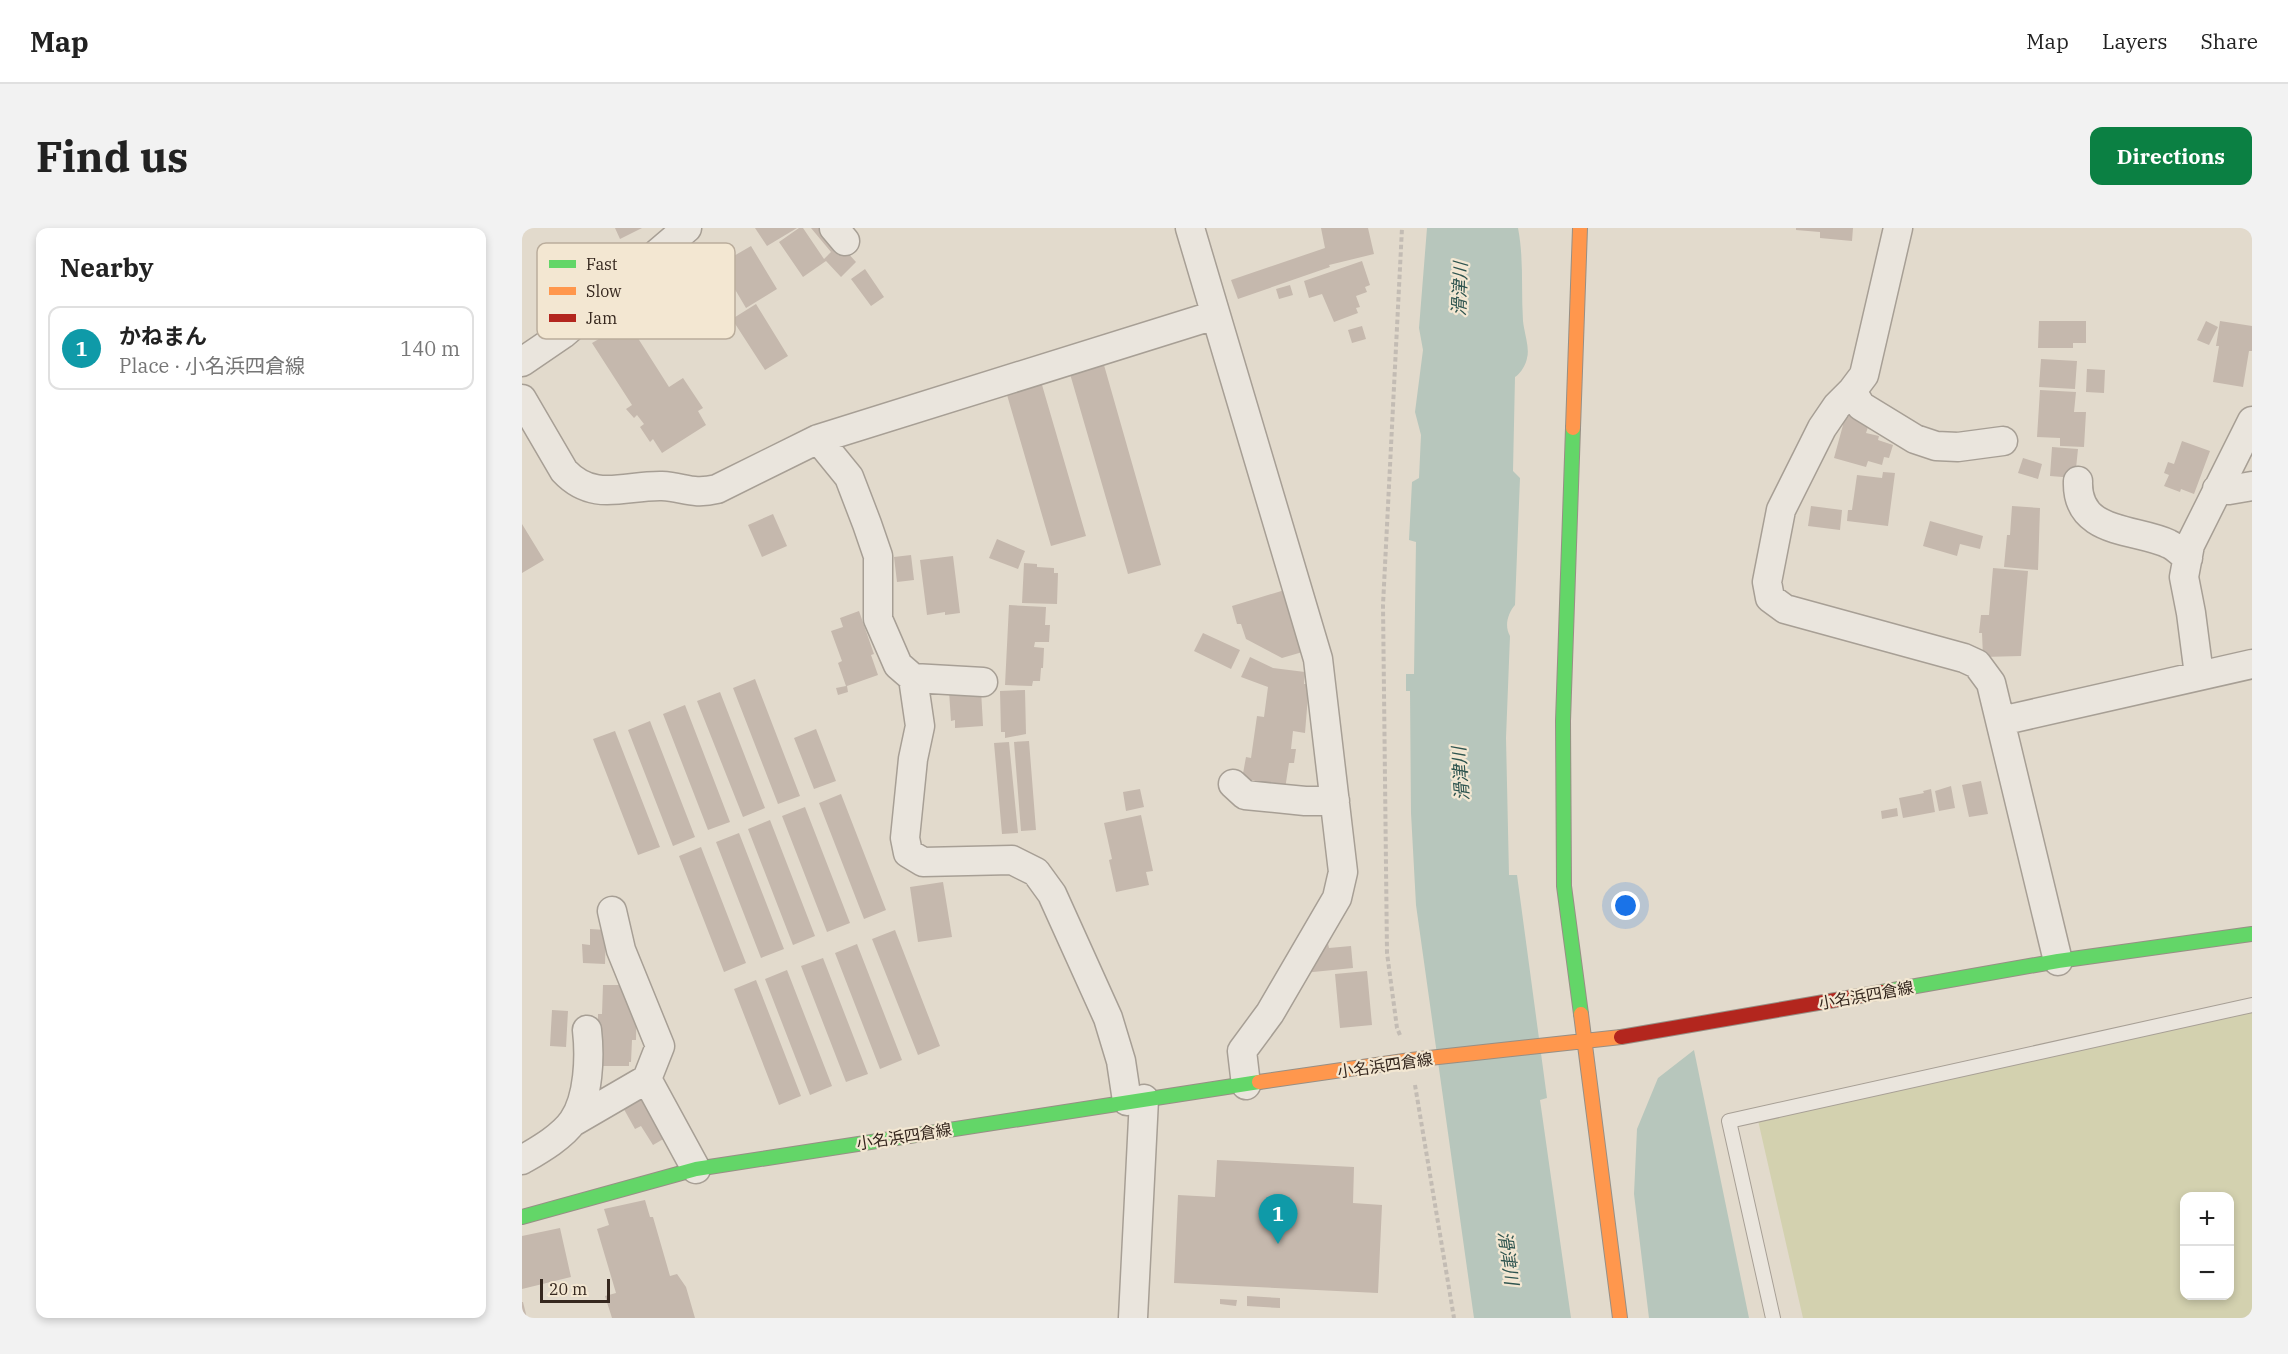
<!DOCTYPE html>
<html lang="en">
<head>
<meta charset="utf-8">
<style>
	:root { --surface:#fff; --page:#f2f2f2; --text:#222; --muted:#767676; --line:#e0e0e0; --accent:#0b8043 }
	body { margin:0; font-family:"IBM Plex Serif","Noto Sans JP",serif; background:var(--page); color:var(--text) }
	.controls { position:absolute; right:18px; bottom:18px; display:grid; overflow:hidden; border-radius:12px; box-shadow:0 3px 9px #0003 }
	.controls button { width:54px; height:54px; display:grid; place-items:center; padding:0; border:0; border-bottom:2px solid var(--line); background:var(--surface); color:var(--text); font:30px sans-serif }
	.scale { position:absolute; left:18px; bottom:15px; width:70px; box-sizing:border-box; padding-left:6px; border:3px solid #35271e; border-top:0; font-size:16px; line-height:21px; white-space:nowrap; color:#35271e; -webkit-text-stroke:4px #f3e7d2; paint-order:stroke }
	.you { position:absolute; left:1104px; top:678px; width:21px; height:21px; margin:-15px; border:4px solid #fff; border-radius:50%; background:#1a73e8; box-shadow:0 0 0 9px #1a73e833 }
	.badge { display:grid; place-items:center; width:39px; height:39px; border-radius:50%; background:var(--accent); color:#fff; font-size:20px; font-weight:700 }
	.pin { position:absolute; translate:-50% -50px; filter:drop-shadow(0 2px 3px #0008) }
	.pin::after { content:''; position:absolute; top:32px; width:21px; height:18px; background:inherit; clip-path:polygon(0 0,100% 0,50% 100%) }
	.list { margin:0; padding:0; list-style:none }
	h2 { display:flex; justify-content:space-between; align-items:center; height:78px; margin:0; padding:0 24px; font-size:26px }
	h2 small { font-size:20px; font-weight:400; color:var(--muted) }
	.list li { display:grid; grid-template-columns:39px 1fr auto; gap:18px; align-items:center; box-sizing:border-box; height:84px; margin:0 12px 12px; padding:0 12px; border:2px solid var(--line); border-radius:12px }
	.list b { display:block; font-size:22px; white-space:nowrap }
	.list p { margin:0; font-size:20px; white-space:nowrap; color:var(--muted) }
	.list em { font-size:20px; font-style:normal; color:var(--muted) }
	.map { position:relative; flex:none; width:1730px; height:1090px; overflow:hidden; border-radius:12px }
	header { display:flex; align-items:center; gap:36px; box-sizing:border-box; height:84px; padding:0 30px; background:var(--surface); border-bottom:2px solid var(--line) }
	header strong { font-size:28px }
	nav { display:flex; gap:33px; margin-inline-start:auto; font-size:21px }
	.intro { display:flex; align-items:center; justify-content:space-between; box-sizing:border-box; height:144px; padding:0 36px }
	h1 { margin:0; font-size:42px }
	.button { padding:15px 27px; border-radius:12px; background:var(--accent); color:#fff; font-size:21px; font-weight:700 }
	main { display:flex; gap:36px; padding:0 36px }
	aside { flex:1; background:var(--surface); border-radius:12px; box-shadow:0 3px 9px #0003 }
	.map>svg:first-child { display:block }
	.green { fill:#d3d1af; fill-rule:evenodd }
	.water { fill:#b7c6bc }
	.building { fill:#c5b8ad }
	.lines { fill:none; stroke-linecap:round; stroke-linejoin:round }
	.lane-casing { stroke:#a79f95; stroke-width:16 }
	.street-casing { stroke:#a79f95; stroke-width:31 }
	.fast-casing { stroke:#978f85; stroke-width:16 }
	.slow-casing { stroke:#978f85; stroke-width:16 }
	.jam-casing { stroke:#978f85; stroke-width:16 }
	.path { stroke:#c3bcb4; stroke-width:4; stroke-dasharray:4.5 3; stroke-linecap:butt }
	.lane { stroke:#eae5dd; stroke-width:14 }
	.street { stroke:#eae5dd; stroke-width:28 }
	.fast { stroke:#63d668; stroke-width:14 }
	.slow { stroke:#ff974d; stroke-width:14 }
	.jam { stroke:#b3261e; stroke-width:14 }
	.labels { text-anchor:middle; stroke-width:4.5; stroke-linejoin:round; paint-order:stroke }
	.street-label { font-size:16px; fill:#35271e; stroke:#f3e7d2 }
	.water-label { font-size:18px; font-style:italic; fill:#2e544f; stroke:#f3e7d2 }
	.key { fill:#f3e7d2; stroke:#baad9c; stroke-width:1.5 }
	.key-label { font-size:16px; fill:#35271e }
</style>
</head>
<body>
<header>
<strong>Map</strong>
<nav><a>Map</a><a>Layers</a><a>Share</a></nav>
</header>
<div class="intro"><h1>Find us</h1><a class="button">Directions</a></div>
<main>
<aside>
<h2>Nearby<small></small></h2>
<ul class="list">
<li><span class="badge" style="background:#0f9aa8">1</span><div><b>かねまん</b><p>Place · 小名浜四倉線</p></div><em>140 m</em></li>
</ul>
</aside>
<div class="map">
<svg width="1730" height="1090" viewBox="0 0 1730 1090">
	<rect width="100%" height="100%" fill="#e2dacc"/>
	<path class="green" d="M 1730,776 L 1730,1090 L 1281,1090 L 1235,888 ZM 1662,968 L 1708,968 L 1708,1068 L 1662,1068 Z"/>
	<path class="water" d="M 905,0 L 996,0 C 1002,31 999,62 1001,93 C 1002,104 1008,120 1005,130 C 1004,137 998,146 993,149 L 991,243 L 998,250 L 993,377 C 986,385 982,398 988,408 L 984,510 L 987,647 L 995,647 L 1025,870 L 1018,872 L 1049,1090 L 952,1090 L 894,677 L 889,585 L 888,463 L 884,463 L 884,446 L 892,446 L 894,314 L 887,312 L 890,254 L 897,250 L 899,207 L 893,184 L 901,122 L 897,100 Z
		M 1172,822 L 1227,1090 L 1127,1090 L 1112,966 L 1115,901 L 1136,850 Z"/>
	<path class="building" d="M 93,0 L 120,0 L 98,11 Z
		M 233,0 L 275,0 L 245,18 Z
		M 277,0 L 281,0 L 302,31 L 309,24 L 289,0 L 303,0 L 334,34 L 319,49 L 304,33 L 281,49 L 257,14 Z
		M 799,0 L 846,0 L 852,26 L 807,37 L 808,39 L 716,71 L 709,52 L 803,20 Z
		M 1274,0 L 1331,0 L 1330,13 L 1298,10 L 1298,4 L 1274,2 Z
		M 229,18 L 255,61 L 224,80 L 198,36 Z
		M 840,33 L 848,57 L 843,59 L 845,64 L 834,68 L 838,79 L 834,80 L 836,85 L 812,94 L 800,66 L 787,70 L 782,53 Z
		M 343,41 L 362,69 L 349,78 L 329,51 Z
		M 768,57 L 771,67 L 757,71 L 754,61 Z
		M 234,76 L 266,128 L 243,142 L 210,91 Z
		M 105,93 L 147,159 L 161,150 L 181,180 L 176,183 L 184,197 L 140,225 L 131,211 L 128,214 L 118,199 L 122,196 L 115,187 L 112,190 L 104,181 L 110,177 L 70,115 L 87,105 L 84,101 L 93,95 L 96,99 Z
		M 1517,93 L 1564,93 L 1564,115 L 1551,115 L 1551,120 L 1516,120 Z
		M 1684,93 L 1696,99 L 1687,117 L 1675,112 Z
		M 1698,93 L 1730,98 L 1730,123 L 1727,123 L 1721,159 L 1691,154 L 1697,118 L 1694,118 Z
		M 840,98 L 844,111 L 830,115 L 826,102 Z
		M 580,130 L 639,337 L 606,346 L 546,139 Z
		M 1519,131 L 1555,133 L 1553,161 L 1517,159 Z
		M 1565,141 L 1583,142 L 1582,165 L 1564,164 Z
		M 518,150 L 564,308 L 529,318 L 483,160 Z
		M 1518,162 L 1554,164 L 1552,184 L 1564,184 L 1562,219 L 1538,218 L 1538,210 L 1515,209 Z
		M 1324,186 L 1347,196 L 1344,205 L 1357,208 L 1356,212 L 1371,217 L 1367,230 L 1362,229 L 1360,237 L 1346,233 L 1344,239 L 1312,230 Z
		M 1660,213 L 1688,223 L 1672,266 L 1659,261 L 1658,264 L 1642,258 L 1647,247 L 1642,245 L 1646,234 L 1652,236 Z
		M 1530,219 L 1556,221 L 1553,250 L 1528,248 Z
		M 1501,230 L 1520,236 L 1516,251 L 1496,245 Z
		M 1361,244 L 1373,245 L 1366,298 L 1325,293 L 1326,282 L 1330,282 L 1335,247 L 1360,250 Z
		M 1289,278 L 1320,282 L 1318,302 L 1286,298 Z
		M 1490,278 L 1518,280 L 1516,342 L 1482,339 L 1485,307 L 1488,307 Z
		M 251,286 L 265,318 L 240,329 L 226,297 Z
		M 1408,293 L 1461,308 L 1458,321 L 1438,316 L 1435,328 L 1401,318 Z
		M 0,296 L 22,332 L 0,345 Z
		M 475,311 L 503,323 L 496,341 L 467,330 Z
		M 389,327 L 392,352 L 375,354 L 372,329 Z
		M 431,328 L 438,385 L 423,387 L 423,384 L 405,387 L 398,332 Z
		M 502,335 L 515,336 L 515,339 L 532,340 L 532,345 L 536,345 L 535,376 L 500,375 Z
		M 1471,340 L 1506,343 L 1499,428 L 1461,429 L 1460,405 L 1457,405 L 1459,387 L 1467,387 Z
		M 766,361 L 784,423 L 760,430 L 724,411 L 719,396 L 715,396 L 710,378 Z
		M 487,377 L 524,379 L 523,397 L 528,397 L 527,414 L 513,414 L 512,419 L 522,420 L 521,440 L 519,440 L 518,453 L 511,453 L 510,458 L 483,457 Z
		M 337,383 L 352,426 L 349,427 L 356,447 L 325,458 L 326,464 L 316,467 L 314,460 L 324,458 L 316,435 L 320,433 L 309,403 L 321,399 L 318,390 Z
		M 681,405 L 718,422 L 709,441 L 672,423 Z
		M 728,429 L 751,440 L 783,444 L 782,456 L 787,456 L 783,505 L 771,503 L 769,521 L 774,521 L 772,535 L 767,535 L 763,561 L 740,558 L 740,554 L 720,551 L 724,529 L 729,530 L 735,488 L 742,489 L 746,459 L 719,449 Z
		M 233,451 L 278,568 L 256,576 L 211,460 Z
		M 459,462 L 461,498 L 433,500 L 433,492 L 429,493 L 427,463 Z
		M 503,462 L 504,506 L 483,510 L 483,504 L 479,504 L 478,463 Z
		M 198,464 L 243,580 L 221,589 L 175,473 Z
		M 163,477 L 208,594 L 186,602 L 141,486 Z
		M 128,493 L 173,609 L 151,618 L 106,502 Z
		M 294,501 L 314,553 L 292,561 L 272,510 Z
		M 93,503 L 138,619 L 116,627 L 71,511 Z
		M 507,513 L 514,602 L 499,603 L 492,514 Z
		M 487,514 L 496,605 L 480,606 L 472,515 Z
		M 1459,553 L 1466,586 L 1447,589 L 1440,557 Z
		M 1429,558 L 1433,580 L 1417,583 L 1413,563 Z
		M 618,561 L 622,579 L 604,583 L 601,564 Z
		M 1409,561 L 1413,584 L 1381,590 L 1377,570 L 1402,565 L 1401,563 Z
		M 319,566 L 364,682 L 342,691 L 297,575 Z
		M 283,579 L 328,695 L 305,704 L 260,588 Z
		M 1375,580 L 1376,588 L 1360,591 L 1359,583 Z
		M 619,587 L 631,643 L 624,644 L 627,657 L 594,664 L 587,632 L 590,631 L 582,595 Z
		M 248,592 L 293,708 L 271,717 L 226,601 Z
		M 217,605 L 262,721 L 239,730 L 194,614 Z
		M 179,619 L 224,735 L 202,744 L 157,628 Z
		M 421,654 L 430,709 L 396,714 L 388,659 Z
		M 68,701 L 84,702 L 83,736 L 61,735 L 60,716 L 68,717 Z
		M 373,702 L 418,818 L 396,827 L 350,711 Z
		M 806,715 L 807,720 L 829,718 L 831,740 L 781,745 L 797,716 Z
		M 335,716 L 380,832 L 358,841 L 313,725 Z
		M 301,730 L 346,846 L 324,854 L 279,738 Z
		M 265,742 L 310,858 L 288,867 L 243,751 Z
		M 845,743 L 850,797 L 818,800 L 813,746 Z
		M 234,752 L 279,868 L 257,877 L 212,761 Z
		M 81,757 L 109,757 L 115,766 L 114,812 L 110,812 L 109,834 L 107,834 L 107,838 L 75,838 L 76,786 L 80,786 Z
		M 30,782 L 46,783 L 44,819 L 28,818 Z
		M 124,858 L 150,906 L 131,917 L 119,898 L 113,901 L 99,876 Z
		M 695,932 L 832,939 L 831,975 L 860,977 L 856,1065 L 652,1055 L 656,967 L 693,969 Z
		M 123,972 L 128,989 L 131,989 L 148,1048 L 155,1046 L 164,1059 L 173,1090 L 90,1090 L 83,1068 L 94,1065 L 75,1001 L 87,997 L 82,981 Z
		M 38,1000 L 49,1049 L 0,1061 L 0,1008 Z
		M 725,1068 L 758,1070 L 758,1080 L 725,1078 Z
		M 698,1071 L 715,1072 L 714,1078 L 698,1076 Z
		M 0,1074 L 1,1074 L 5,1090 L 0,1090 Z"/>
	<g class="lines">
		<g class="lane-casing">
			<path id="lane" d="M 1251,1090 L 1207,893 L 1730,777"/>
		</g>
		<g class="street-casing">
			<path id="street" d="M 312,0 L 323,13
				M 668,0 L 796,431 L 821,644 L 815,670 L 748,785 L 720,823 L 724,857
				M 1376,0 L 1342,147 L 1330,163 L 1315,178 L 1300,200 L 1259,282 L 1245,354 L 1248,370 L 1263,381 L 1442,430 L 1455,436 L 1469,455 L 1536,733
				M 0,134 L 41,106 L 165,0
				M 1330,163 L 1339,178 L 1393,211 L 1414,218 L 1436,219 L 1481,213
				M 0,171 L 42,243 C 72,275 103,257 140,258 C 162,259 170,267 195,261 L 296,211 L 693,87
				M 296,211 L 327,249 L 345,296 L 356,328 L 356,391 L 376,437 L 391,450 L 398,498 L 391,531 L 383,610 L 386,625 L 401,634 L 490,632 L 514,644 L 530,666 L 586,790 L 599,833 L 605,873
				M 1556,253 C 1554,307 1613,300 1647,316 C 1654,319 1660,326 1666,330
				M 1695,261 L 1707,262 L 1730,258
				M 1677,447 L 1669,385 L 1662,349 L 1668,317 L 1730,193
				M 391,450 L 461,454
				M 1479,493 L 1730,436
				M 711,556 L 723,567 L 783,573 L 813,573
				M 90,683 L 99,722 L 138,818 L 125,851 L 174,941
				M 51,894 L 125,851
				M 0,932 C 17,922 40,909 51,893 C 67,870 68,828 65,802
				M 611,1090 L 622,871"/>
		</g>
		<g class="fast-casing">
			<path id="fast" d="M 1051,200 L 1041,493 L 1042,658 L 1059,786
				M 1360,764 L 1536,733 L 1730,706
				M 0,989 L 174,941 L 737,854"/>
		</g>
		<g class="slow-casing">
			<path id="slow" d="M 1051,200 L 1058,0
				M 1059,786 L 1098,1090
				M 737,854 L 889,832 L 1099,809"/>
		</g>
		<g class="jam-casing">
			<path id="jam" d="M 1099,809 L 1360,764"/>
		</g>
		<path class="path" d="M 878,807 L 875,800 L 865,725 L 861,377 L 880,0
			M 893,857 L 932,1090"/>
		<use href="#lane" class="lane"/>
		<use href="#street" class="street"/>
		<use href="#fast" class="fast"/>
		<use href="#slow" class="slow"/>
		<use href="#jam" class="jam"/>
	</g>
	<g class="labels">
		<g class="street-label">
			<text transform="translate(1344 767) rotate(-10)" y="6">小名浜四倉線</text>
			<text transform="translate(863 837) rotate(-8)" y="6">小名浜四倉線</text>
			<text transform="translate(382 908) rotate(-9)" y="6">小名浜四倉線</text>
		</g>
		<g class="water-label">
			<text transform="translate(938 61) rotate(-88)" y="6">滑津川</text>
			<text transform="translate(939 546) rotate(-94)" y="6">滑津川</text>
			<text transform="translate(986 1030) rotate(82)" y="6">滑津川</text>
		</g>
	</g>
	<rect x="15" y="15" width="198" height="96" rx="9" class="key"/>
	<rect x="27" y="32" width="27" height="8" fill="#63d668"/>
	<rect x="27" y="59" width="27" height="8" fill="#ff974d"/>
	<rect x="27" y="86" width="27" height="8" fill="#b3261e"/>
	<g class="key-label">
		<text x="64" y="42">Fast</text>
		<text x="64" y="69">Slow</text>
		<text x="64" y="96">Jam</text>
	</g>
</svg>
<div class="controls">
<button>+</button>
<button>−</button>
</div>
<div class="scale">20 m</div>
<div class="you"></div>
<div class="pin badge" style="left:756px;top:1016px;background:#0f9aa8">1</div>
</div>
</main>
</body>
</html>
